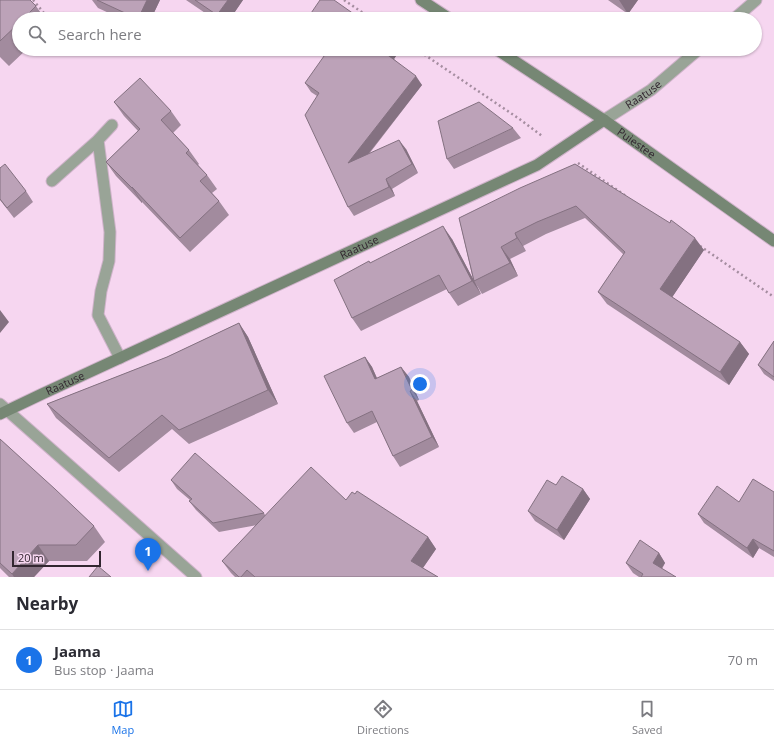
<!DOCTYPE html>
<html lang="en">
<head>
<meta charset="utf-8">
<style>
	:root { --surface:#fff; --page:#f2f2f3; --text:#2b2b33; --muted:#7c7c81; --line:#e1e1e2; --accent:#1a73e8 }
	body { margin:0; font-family:"Open Sans",sans-serif; background:var(--page); color:var(--text) }
	.scale { position:absolute; left:12px; bottom:10px; width:89px; box-sizing:border-box; padding-left:4px; border:2px solid #322630; border-top:0; font-size:11px; line-height:14px; white-space:nowrap; color:#322630; -webkit-text-stroke:3px #f6d6f0; paint-order:stroke }
	.you { position:absolute; left:420px; top:384px; width:14px; height:14px; margin:-10px; border:3px solid #fff; border-radius:50%; background:#1a73e8; box-shadow:0 0 0 6px #1a73e833 }
	.badge { display:grid; place-items:center; width:26px; height:26px; border-radius:50%; background:var(--accent); color:#fff; font-size:13px; font-weight:700 }
	.pin { position:absolute; translate:-50% -33px; filter:drop-shadow(0 1px 2px #0008) }
	.pin::after { content:''; position:absolute; top:21px; width:14px; height:12px; background:inherit; clip-path:polygon(0 0,100% 0,50% 100%) }
	.list { margin:0; padding:0; list-style:none }
	h2 { display:flex; justify-content:space-between; align-items:center; height:52px; margin:0; padding:0 16px; font-size:17px }
	h2 small { font-size:13px; font-weight:400; color:var(--muted) }
	.list li { display:grid; grid-template-columns:26px 1fr auto; gap:12px; align-items:center; box-sizing:border-box; height:60px; padding:0 16px; border-top:1px solid var(--line) }
	.list b { display:block; font-size:15px; white-space:nowrap }
	.list p { margin:0; font-size:13px; white-space:nowrap; color:var(--muted) }
	.list em { font-size:13px; font-style:normal; color:var(--muted) }
	.icon { flex:none; width:22px; height:22px; fill:none; stroke:currentColor; stroke-width:2; stroke-linecap:round; stroke-linejoin:round }
	.map { position:relative; flex:none; width:774px; height:577px; overflow:hidden }
	.search { position:absolute; background:var(--surface); box-shadow:0 1px 3px #0004; left:12px; right:12px; top:12px; height:44px; display:flex; align-items:center; gap:10px; box-sizing:border-box; padding:0 14px; border-radius:22px; color:var(--muted); font-size:15px }
	.sheet { height:112px; background:var(--surface) }
	nav { display:flex; justify-content:space-around; align-items:center; box-sizing:border-box; height:56px; border-top:1px solid var(--line); background:var(--surface); font-size:11px; color:var(--muted) }
	nav a { display:grid; justify-items:center; gap:2px }
	nav .on { color:var(--accent) }
	.map>svg:first-child { display:block }
	.lines { fill:none; stroke-linecap:round; stroke-linejoin:round }
	.service-casing { stroke:#cfb3ca; stroke-width:13 }
	.minor-casing { stroke:#cfb3ca; stroke-width:13 }
	.secondary-casing { stroke:#cfb3ca; stroke-width:13 }
	.path { stroke:#a58da0; stroke-width:2.5; stroke-dasharray:2 3; stroke-linecap:butt }
	.service { stroke:#99a497; stroke-width:11 }
	.minor { stroke:#99a497; stroke-width:11 }
	.secondary { stroke:#768774; stroke-width:11 }
	.wall { fill:#a28b9e }
	.shaded-wall { fill:#847181 }
	.building { fill:#bca2b8; stroke:#847181 }
	.labels { text-anchor:middle; stroke-width:4; stroke-linejoin:round; paint-order:stroke }
	.street-label { font-size:11px; fill:#322630; stroke:#f6d6f0 }
</style>
</head>
<body>
<div class="map">
<svg width="774" height="577" viewBox="0 0 774 577">
	<rect width="100%" height="100%" fill="#f6d6f0"/>
	<g class="lines">
		<g class="service-casing">
			<path id="service" d="M 112,125 L 98,140 L 110,232 L 109,261 L 101,291 L 98,315 L 120,358
				M 52,181 L 98,140"/>
		</g>
		<g class="minor-casing">
			<g id="minor">
				<path d="M 734,19 L 756,0"/>
				<path id="s1" d="M 604,120 L 651,90 L 699,49"/>
				<path d="M 0,404 L 196,577"/>
			</g>
		</g>
		<g class="secondary-casing">
			<g id="secondary">
				<path d="M 421,0 L 450,19"/>
				<path id="s2" d="M 496,49 L 604,120 L 774,241"/>
				<path id="s3" d="M 0,414 L 42,394 L 537,165 L 604,120"/>
			</g>
		</g>
		<path class="path" d="M 33,0 L 44,13
			M 344,0 L 372,19
			M 416,49 L 518,118 L 542,136
			M 578,163 L 626,196
			M 700,246 L 774,297"/>
		<use href="#service" class="service"/>
		<use href="#minor" class="minor"/>
		<use href="#secondary" class="secondary"/>
	</g>
	<path class="wall" d="M 0,0 L 36,6 L 45,19 L 19,19 L 19,49 L 27,49 L 9,66 L 0,57 Z
		M 92,0 L 160,0 L 151,19 L 122,19 L 98,8 Z
		M 186,0 L 243,0 L 230,19 L 214,19 Z
		M 608,0 L 638,0 L 628,14 Z
		M 400,50 L 394,59 L 422,85 L 369,154 L 406,149 L 418,173 L 392,189 L 395,196 L 354,216 L 348,207 L 317,96 L 311,92 L 305,83 Z
		M 114,102 L 171,111 L 181,125 L 173,133 L 189,150 L 199,164 L 198,165 L 207,175 L 217,189 L 212,193 L 219,201 L 229,215 L 190,252 L 142,202 L 142,203 L 116,176 L 106,162 L 138,131 L 124,116 Z
		M 513,128 L 521,138 L 454,169 L 447,159 Z
		M 575,164 L 704,250 L 672,297 L 740,342 L 749,354 L 729,385 L 607,304 L 598,292 L 624,255 L 585,218 L 546,234 L 523,246 L 526,251 L 510,259 L 518,276 L 482,294 L 476,284 L 481,294 L 458,306 L 449,293 L 447,289 L 361,331 L 352,318 L 370,263 L 452,239 L 473,279 L 459,218 Z
		M 0,168 L 26,191 L 33,202 L 14,218 L 0,200 Z
		M 239,323 L 248,337 L 278,404 L 189,444 L 172,429 L 119,472 L 56,418 L 47,404 L 167,357 Z
		M 774,341 L 774,381 L 764,374 L 758,365 Z
		M 365,357 L 372,367 L 377,378 L 401,367 L 409,377 L 419,400 L 417,401 L 439,447 L 400,467 L 393,456 L 377,422 L 354,433 L 347,423 Z
		M 0,439 L 94,526 L 105,542 L 87,561 L 49,561 L 34,577 L 9,577 L 0,568 Z
		M 171,480 L 264,513 L 265,515 L 346,500 L 428,537 L 436,549 L 423,568 L 438,577 L 235,577 L 231,573 L 222,561 L 257,525 L 219,532 L 196,510 L 189,501 L 190,500 L 177,489 Z
		M 583,489 L 590,499 L 564,540 L 535,521 L 528,511 Z
		M 774,492 L 774,557 L 759,548 L 753,558 L 704,523 L 698,514 L 739,502 Z
		M 659,553 L 665,563 L 662,569 L 676,577 L 639,577 L 633,573 L 626,563 Z"/>
	<path class="shaded-wall" d="M 147,0 L 160,0 L 151,19 L 138,19 Z
		M 228,0 L 243,0 L 230,19 L 220,19 L 217,15 Z
		M 619,0 L 638,0 L 628,14 Z
		M 388,49 L 399,49 L 400,50 L 392,62 L 385,53 Z
		M 416,76 L 422,85 L 354,172 L 348,163 Z
		M 399,140 L 406,149 L 418,173 L 412,164 Z
		M 386,179 L 392,189 L 395,196 L 389,187 Z
		M 132,187 L 142,202 L 142,203 L 132,188 Z
		M 443,226 L 452,239 L 481,294 L 472,281 Z
		M 515,233 L 523,246 L 526,251 L 517,238 Z
		M 695,238 L 704,250 L 669,302 L 660,289 Z
		M 501,247 L 510,259 L 518,276 L 510,263 Z
		M 0,310 L 9,322 L 0,333 Z
		M 239,323 L 248,337 L 278,404 L 268,390 Z
		M 740,342 L 749,354 L 729,385 L 720,372 Z
		M 365,357 L 372,367 L 382,390 L 375,379 Z
		M 401,367 L 409,377 L 419,400 L 412,390 Z
		M 410,391 L 417,401 L 439,447 L 432,437 Z
		M 583,489 L 590,499 L 564,540 L 557,530 Z
		M 428,537 L 436,549 L 420,572 L 411,561 Z
		M 753,539 L 759,548 L 753,558 L 747,548 Z
		M 38,545 L 49,561 L 34,577 L 14,577 L 12,574 Z
		M 659,553 L 665,563 L 659,572 L 653,563 Z"/>
	<path class="building" d="M 0,0 L 30,0 L 36,6 L 23,19 L 19,19 L 19,23 L 0,41 Z
		M 97,0 L 147,0 L 138,19 Z
		M 195,0 L 228,0 L 217,15 Z
		M 320,0 L 334,0 L 361,19 L 307,19 Z
		M 329,49 L 388,49 L 385,53 L 416,76 L 348,163 L 399,140 L 412,164 L 386,179 L 389,187 L 348,207 L 305,115 L 319,93 L 305,83 Z
		M 140,78 L 171,111 L 161,120 L 189,150 L 186,153 L 207,175 L 200,181 L 219,201 L 180,238 L 132,187 L 132,188 L 106,162 L 140,129 L 114,102 Z
		M 479,102 L 513,128 L 447,159 L 438,121 Z
		M 5,164 L 26,191 L 7,208 L 0,199 L 0,168 Z
		M 575,164 L 670,223 L 671,220 L 695,238 L 660,289 L 740,342 L 720,372 L 598,292 L 625,252 L 576,206 L 537,222 L 515,233 L 517,238 L 501,247 L 510,263 L 474,281 L 459,218 L 520,188 Z
		M 443,226 L 472,281 L 449,293 L 439,275 L 352,318 L 334,280 L 369,261 L 370,263 Z
		M 239,323 L 268,390 L 179,430 L 162,415 L 109,458 L 47,404 L 167,357 Z
		M 774,341 L 774,377 L 758,365 Z
		M 365,357 L 375,379 L 401,367 L 412,390 L 410,391 L 432,437 L 393,456 L 372,411 L 347,423 L 324,376 Z
		M 0,439 L 55,489 L 94,526 L 76,545 L 38,545 L 12,574 L 0,563 Z
		M 195,453 L 264,513 L 213,523 L 189,501 L 192,499 L 171,480 Z
		M 311,467 L 346,500 L 352,492 L 355,494 L 357,491 L 428,537 L 411,561 L 438,577 L 255,577 L 247,570 L 241,577 L 239,577 L 222,561 Z
		M 562,476 L 583,489 L 557,530 L 528,511 L 547,480 L 556,485 Z
		M 753,479 L 774,492 L 774,551 L 753,539 L 747,548 L 698,514 L 717,486 L 739,502 Z
		M 640,540 L 659,553 L 653,563 L 676,577 L 641,577 L 643,574 L 626,563 Z
		M 98,566 L 111,577 L 89,577 Z"/>
	<g class="labels">
		<g class="street-label">
			<text dy="4" stroke="none"><textPath href="#s1" startOffset="47">Raatuse</textPath></text>
			<text dy="4" stroke="none"><textPath href="#s2" startOffset="169">Puiestee</textPath></text>
			<text dy="4" stroke="none"><textPath href="#s3" startOffset="396">Raatuse</textPath></text>
			<text dy="4" stroke="none"><textPath href="#s3" startOffset="72">Raatuse</textPath></text>
		</g>
	</g>
</svg>
<div class="scale">20 m</div>
<div class="you"></div>
<div class="pin badge" style="left:148px;top:571px">1</div>
<div class="search"><svg class="icon" aria-label="search" viewBox="0 0 24 24"><circle cx="10" cy="10" r="6"/><path d="M15 15l6 6"/></svg>Search here</div>
</div>
<section class="sheet">
<h2>Nearby<small></small></h2>
<ul class="list">
<li><span class="badge">1</span><div><b>Jaama</b><p>Bus stop · Jaama</p></div><em>70 m</em></li>
</ul>
</section>
<nav>
<a class="on"><svg class="icon" aria-label="map" viewBox="0 0 24 24"><path d="M3 6l6-2 6 2 6-2v14l-6 2-6-2-6 2zM9 4v14M15 6v14"/></svg>Map</a>
<a><svg class="icon" aria-label="directions" viewBox="0 0 24 24"><path d="M12 3l9 9-9 9-9-9zM9 14v-3h6M13 9l2 2-2 2"/></svg>Directions</a>
<a><svg class="icon" aria-label="saved" viewBox="0 0 24 24"><path d="M7 4h10v16l-5-4-5 4z"/></svg>Saved</a>
</nav>
</body>
</html>
